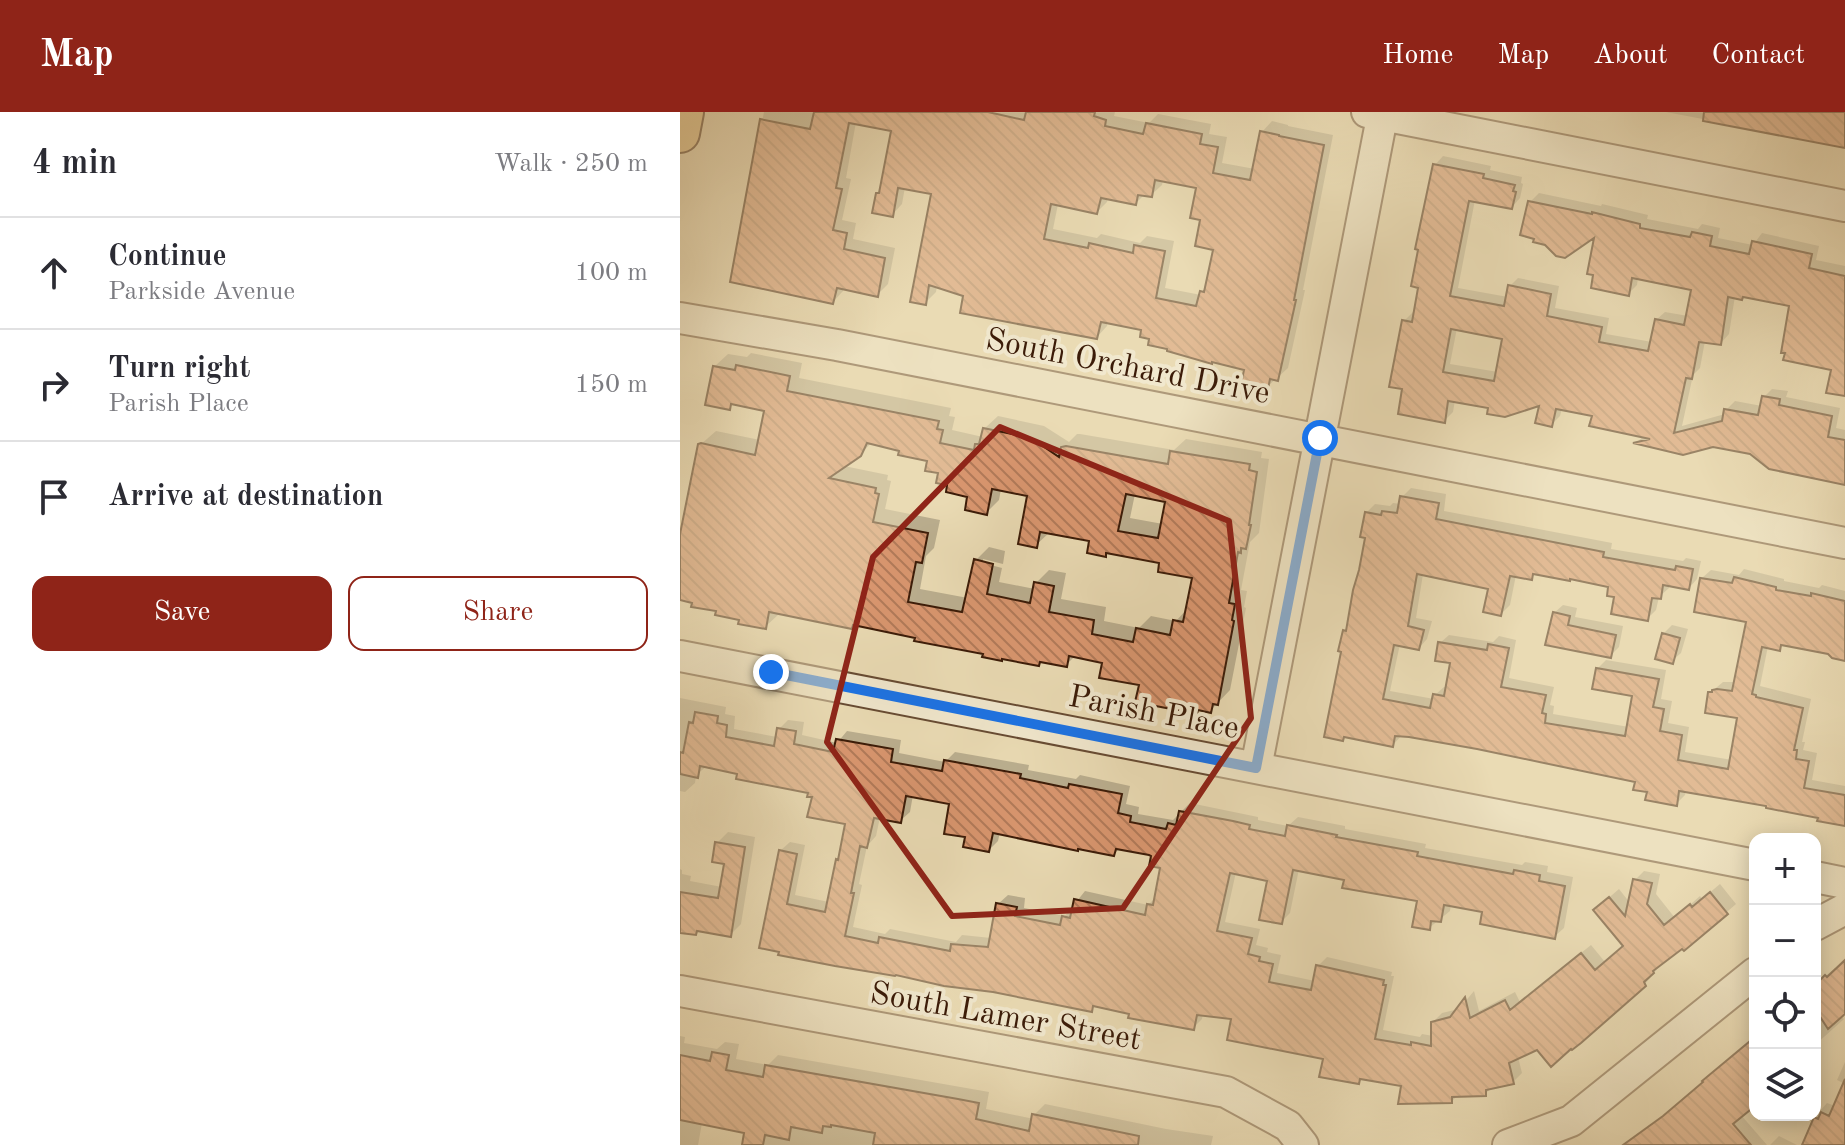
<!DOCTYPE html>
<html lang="en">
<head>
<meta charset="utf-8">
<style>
	:root { --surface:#fff; --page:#f2f2f3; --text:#2b2b33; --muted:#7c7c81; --line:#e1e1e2; --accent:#8f2418 }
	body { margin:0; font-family:"Old Standard TT",serif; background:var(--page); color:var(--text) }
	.controls { position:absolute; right:24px; bottom:24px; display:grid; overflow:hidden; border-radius:16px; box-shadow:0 4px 20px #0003 }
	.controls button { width:72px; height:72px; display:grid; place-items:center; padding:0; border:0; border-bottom:2px solid var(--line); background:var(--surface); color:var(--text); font:40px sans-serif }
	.stop { position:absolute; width:24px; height:24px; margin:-18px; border:6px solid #1a73e8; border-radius:50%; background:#fff }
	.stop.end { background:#1a73e8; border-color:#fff; box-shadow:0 2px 8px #0008 }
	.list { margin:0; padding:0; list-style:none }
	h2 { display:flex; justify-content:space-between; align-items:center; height:104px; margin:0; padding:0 32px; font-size:34px }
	h2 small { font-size:26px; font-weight:400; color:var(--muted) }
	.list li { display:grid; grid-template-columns:52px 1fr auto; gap:24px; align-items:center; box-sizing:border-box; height:112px; padding:0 32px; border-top:2px solid var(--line) }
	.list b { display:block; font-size:30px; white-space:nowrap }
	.list p { margin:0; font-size:26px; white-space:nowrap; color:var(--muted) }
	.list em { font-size:26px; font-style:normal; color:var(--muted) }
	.actions { display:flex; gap:16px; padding:24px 32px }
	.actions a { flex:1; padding:18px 0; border:2px solid var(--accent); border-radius:16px; text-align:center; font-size:28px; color:var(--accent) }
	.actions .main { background:var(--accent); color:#fff }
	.icon { flex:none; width:44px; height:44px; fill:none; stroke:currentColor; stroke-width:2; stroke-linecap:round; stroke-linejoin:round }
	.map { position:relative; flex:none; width:1165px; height:1033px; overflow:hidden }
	header { display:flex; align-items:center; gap:48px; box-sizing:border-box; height:112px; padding:0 40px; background:var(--accent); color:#fff }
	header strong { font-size:38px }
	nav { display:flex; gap:44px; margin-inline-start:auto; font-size:28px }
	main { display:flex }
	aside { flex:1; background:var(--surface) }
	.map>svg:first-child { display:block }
	.shadow { fill:#0003; fill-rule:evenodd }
	.building { fill:url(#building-back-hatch); stroke:#3b1b08; stroke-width:2; fill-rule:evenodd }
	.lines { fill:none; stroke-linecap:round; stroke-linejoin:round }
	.minor-casing { stroke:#674b33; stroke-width:34 }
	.major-casing { stroke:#3b1b08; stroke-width:42 }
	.minor { stroke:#f1e8ce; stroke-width:30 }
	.major { stroke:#e5be7a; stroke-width:38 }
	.route { stroke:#1a73e8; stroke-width:10 }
	.marked { fill:none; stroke:#8f2418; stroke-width:6; stroke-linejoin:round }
	.labels { text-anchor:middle; stroke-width:8; stroke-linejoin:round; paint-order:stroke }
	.street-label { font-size:32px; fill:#3b1b08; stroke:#f1e8ce }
</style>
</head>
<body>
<header>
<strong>Map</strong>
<nav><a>Home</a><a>Map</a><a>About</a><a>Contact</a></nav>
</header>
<main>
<aside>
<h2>4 min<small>Walk · 250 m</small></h2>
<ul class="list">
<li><svg class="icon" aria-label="ahead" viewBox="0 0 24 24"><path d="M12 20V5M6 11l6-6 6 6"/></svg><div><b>Continue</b><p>Parkside Avenue</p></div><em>100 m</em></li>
<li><svg class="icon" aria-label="right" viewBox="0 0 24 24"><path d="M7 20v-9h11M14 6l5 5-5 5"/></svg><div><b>Turn right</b><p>Parish Place</p></div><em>150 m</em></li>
<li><svg class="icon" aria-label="arrive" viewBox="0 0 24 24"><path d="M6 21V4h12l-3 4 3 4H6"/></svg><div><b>Arrive at destination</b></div></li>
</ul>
<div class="actions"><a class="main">Save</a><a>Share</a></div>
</aside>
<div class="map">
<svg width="1165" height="1033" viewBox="0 0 1165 1033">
	<defs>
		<pattern id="building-back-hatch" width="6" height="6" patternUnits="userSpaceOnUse" patternTransform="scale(2)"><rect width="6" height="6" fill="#d9966f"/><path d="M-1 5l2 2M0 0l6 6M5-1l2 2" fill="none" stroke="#b17a59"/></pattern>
	</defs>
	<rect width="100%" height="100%" fill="#eadbb4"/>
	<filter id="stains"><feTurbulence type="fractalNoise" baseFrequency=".0025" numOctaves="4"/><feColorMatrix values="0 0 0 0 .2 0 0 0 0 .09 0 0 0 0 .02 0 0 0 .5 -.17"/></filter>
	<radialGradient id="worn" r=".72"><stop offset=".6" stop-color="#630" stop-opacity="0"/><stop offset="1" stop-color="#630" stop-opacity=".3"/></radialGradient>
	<path class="shadow" d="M 84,0 L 435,0 L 434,4 L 469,11 L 478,2 L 531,12 L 529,22 L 547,25 L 542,51 L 575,57 L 582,20 L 592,9 L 608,13 L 608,14 L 653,23 L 623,178 L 625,178 L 608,256 L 587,275 L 566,256 L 471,225 L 464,216 L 428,209 L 427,214 L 417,225 L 257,173 L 256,180 L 246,190 L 253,81 L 225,75 L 222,92 L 212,103 L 198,82 L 201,78 L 213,18 L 176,10 L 166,66 L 171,67 L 162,108 L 176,111 L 173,127 L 215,136 L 208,172 L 198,182 L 164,175 L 163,179 L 153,190 L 58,131 ZM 483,68 L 518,75 L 523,107 L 535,136 L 527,175 L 521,183 L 485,176 L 494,129 L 467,124 L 460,131 L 421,122 L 417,126 L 373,117 L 378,92 L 417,100 L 427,90 L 428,86 L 456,91 L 465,82 L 471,83 L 482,73 Z
		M 986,0 L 1165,0 L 1165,34 Z
		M 763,44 L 811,54 L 810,58 L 842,65 L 841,71 L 843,72 L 840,86 L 832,95 L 795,88 L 778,176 L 828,185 L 830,174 L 838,166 L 879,174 L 875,196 L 929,206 L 926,222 L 972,230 L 976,208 L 985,200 L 1008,204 L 1014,176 L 958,165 L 957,173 L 948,182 L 917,122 L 850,90 L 859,81 L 921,94 L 922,92 L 968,103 L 967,107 L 1018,117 L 1022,112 L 1040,116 L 1038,126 L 1073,133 L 1082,121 L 1139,134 L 1136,148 L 1165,154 L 1165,282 L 1153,256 L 1112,193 L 1064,183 L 1055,184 L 1049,222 L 1041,231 L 1025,229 L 1020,256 L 1013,263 L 1002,314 L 1045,302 L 1046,298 L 1055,289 L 1082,294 L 1084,285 L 1092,277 L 1108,279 L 1106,285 L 1160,296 L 1156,316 L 1165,318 L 1165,372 L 1071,340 L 1033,333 L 1003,341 L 957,330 L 964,324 L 914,303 L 882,296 L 880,304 L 872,312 L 861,291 L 811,294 L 775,288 L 773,300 L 764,309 L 725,276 L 724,209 L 733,200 L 735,201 L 755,53 ZM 777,216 L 824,226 L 818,260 L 770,252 Z
		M 71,241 L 122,251 L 119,266 L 271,296 L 269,304 L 275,305 L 272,318 L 303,325 L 304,317 L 318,304 L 364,314 L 389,330 L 397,322 L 400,322 L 494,338 L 506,327 L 582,340 L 581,346 L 589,347 L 579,421 L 570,430 L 561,478 L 567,479 L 564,495 L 566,496 L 550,578 L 531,598 L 520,596 L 517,600 L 461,571 L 424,549 L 396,543 L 386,553 L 362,548 L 358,552 L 175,512 L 171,515 L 99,502 L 85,515 L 15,489 L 0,486 L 0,432 L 20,333 L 36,319 L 80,328 L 86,297 L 54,291 L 49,296 L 34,255 L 48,242 L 67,245 ZM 192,330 L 221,337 L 249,348 L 269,372 L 290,383 L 306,401 L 319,388 L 321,377 L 349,383 L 356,433 L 370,420 L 412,428 L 425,442 L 428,440 L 482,449 L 514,465 L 507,497 L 496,509 L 471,504 L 459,516 L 424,509 L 426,495 L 381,487 L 386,461 L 369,458 L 356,471 L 355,477 L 319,470 L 322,456 L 303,451 L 303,447 L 323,452 L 325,439 L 309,435 L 296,448 L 288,486 L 240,477 L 246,444 L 254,436 L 260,408 L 205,397 L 211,369 L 207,368 L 208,363 L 164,354 L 180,343 ZM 455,382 L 487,389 L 483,412 L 450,406 Z
		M 731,376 L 766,382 L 764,399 L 932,431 L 931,437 L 1003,449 L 1006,446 L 1021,449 L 1017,467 L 1009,476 L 990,473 L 989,476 L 979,485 L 976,498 L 967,507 L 936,484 L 931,473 L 857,460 L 852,465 L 836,463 L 830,493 L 821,502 L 811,476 L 743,462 L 736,506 L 752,509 L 747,527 L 739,536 L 720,532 L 710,579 L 754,587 L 755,583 L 764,575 L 767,575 L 772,549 L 760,531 L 769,523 L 813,530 L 819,524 L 836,528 L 829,566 L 874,575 L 870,593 L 874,594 L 873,602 L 949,615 L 954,582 L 917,557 L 926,548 L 986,558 L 981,587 L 992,589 L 988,611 L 1009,615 L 1005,640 L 1052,648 L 1060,605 L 1030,581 L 1043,570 L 1056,570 L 1069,508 L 1022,466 L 1031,458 L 1059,463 L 1064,457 L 1104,467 L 1104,469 L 1139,476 L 1142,473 L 1165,479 L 1165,548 L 1150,540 L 1105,531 L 1099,536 L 1088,534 L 1080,574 L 1131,587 L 1122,630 L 1125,630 L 1123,638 L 1137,641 L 1132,668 L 1165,674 L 1165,714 L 1140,705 L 1089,692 L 1006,678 L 1005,683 L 996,692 L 969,679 L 957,669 L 797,635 L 722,623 L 713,633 L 666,623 L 662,627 L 664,519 L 669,514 L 687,424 L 686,401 L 695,392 L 710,394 L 713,391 L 721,392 L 722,385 Z
		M 883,493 L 897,496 L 895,505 L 943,514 L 939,535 L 930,544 L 868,531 L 874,501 Z
		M 992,513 L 1008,517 L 1001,541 L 992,549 L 983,522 Z
		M 0,586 L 46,595 L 45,602 L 55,604 L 54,617 L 97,625 L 99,617 L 108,608 L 124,610 L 122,623 L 157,631 L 167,619 L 221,628 L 219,641 L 265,650 L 275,640 L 349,653 L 348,658 L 396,667 L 400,663 L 450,674 L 446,692 L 459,695 L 458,702 L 493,708 L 510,691 L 578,705 L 578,708 L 608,714 L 618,705 L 665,714 L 665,717 L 746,732 L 745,736 L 842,753 L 845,750 L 868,754 L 867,760 L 893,765 L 884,816 L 874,825 L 804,798 L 771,792 L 770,799 L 749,816 L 739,788 L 666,766 L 619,757 L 610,801 L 601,810 L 589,767 L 556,760 L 545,810 L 580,817 L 576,833 L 588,836 L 587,840 L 601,843 L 597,861 L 635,869 L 638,854 L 647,845 L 712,860 L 711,864 L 714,864 L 703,918 L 740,925 L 742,922 L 753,924 L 753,910 L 762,901 L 779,897 L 794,879 L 799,899 L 835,880 L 840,890 L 911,833 L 925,850 L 945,834 L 925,789 L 939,777 L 950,791 L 955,768 L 964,759 L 980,762 L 976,782 L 995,806 L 1020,784 L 1022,787 L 1040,772 L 1056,792 L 1004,837 L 1002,834 L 982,851 L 965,872 L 857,936 L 838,945 L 842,961 L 833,970 L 812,975 L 805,982 L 778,983 L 772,989 L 724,973 L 683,966 L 679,970 L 645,945 L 554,905 L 523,901 L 522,907 L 513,916 L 416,893 L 411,898 L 101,841 L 100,739 L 110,730 L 125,733 L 115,783 L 149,790 L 157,748 L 161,745 L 167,711 L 130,679 L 59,660 L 27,654 L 16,663 L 15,671 L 5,680 L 0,679 ZM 233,683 L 271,691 L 287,723 L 309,738 L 318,729 L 320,720 L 434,742 L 440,736 L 473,744 L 483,754 L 477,784 L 468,793 L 405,779 L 385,804 L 344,796 L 345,786 L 328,783 L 318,792 L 311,826 L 282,823 L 276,830 L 210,817 L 205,822 L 173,815 L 182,773 L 179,772 L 187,734 L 196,724 L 200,705 L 220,709 L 230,700 Z
		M 48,720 L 75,725 L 61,812 L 50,823 L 19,818 L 16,821 L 0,819 L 0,757 L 2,758 L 2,762 L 11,764 L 10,769 L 42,775 L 46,750 L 37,731 Z
		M 1165,850 L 1165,898 L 1161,905 L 1164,907 L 1135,933 L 1135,873 L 1155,856 L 1157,858 Z
		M 0,924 L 5,925 L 4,931 L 37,937 L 45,930 L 59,932 L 56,947 L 88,953 L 98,943 L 309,980 L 306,997 L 354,1007 L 354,1003 L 365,992 L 486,1017 L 533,1024 L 531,1033 L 64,1033 L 66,1019 L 22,1011 L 18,1033 L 0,1033 Z
		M 1075,924 L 1075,991 L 1061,1003 L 1087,1033 L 947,1033 L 994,996 Z
		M 1165,950 L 1165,972 L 1157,968 Z
		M 1165,972 L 1165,1033 L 1124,1033 L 1139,1000 L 1147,991 L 1155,994 Z
		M 1099,1024 L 1117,1033 L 1090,1033 Z"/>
	<path class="building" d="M 134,0 L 308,0 L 344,8 L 346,0 L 415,0 L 414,4 L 426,8 L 425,14 L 463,22 L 466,11 L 522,22 L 520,32 L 538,35 L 533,61 L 570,68 L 580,19 L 599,23 L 599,24 L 644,33 L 614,188 L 616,188 L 598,269 L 590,267 L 588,277 L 561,272 L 564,258 L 532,250 L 532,252 L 487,239 L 487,237 L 468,233 L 469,227 L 460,225 L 461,218 L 421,210 L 417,227 L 280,201 L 283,184 L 249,173 L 246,193 L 230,190 L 251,82 L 218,76 L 213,105 L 192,101 L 196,81 L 199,81 L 211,19 L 169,11 L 156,76 L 162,77 L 153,118 L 167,121 L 164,137 L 205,146 L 198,185 L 157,176 L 153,192 L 50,170 L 80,7 L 130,17 ZM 475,68 L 516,76 L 510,106 L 520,108 L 515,134 L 533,138 L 524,180 L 520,179 L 516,194 L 476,186 L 485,139 L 454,133 L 453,141 L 409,131 L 408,136 L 364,127 L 371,92 L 417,102 L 421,86 L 456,93 L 458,83 L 472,85 Z
		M 1024,0 L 1165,0 L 1165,36 L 1023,9 Z
		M 753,52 L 804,62 L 803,66 L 835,73 L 833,79 L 836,80 L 832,97 L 789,89 L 770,184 L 824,194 L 828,173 L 871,182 L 867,204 L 922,215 L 919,230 L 968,239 L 975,207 L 1004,213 L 1011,178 L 952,166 L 949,184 L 911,176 L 913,163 L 907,162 L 914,126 L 885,146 L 876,144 L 865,133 L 853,130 L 854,127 L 840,123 L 848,89 L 912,102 L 912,100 L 960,112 L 960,116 L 1010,125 L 1012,120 L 1032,124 L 1030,134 L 1069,142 L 1072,129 L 1132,142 L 1129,156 L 1165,164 L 1165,284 L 1146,281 L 1151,258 L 1103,248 L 1105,241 L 1101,241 L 1109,194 L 1063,185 L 1062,188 L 1048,185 L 1041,233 L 1019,230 L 1012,267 L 1006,266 L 994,321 L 1042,309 L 1044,297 L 1078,303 L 1082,284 L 1100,287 L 1099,293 L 1152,304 L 1148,325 L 1165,328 L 1165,373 L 1089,357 L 1070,342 L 1033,335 L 1003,343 L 953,331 L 970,327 L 909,314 L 912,304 L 876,297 L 872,315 L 855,311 L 859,294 L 825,305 L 807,302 L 808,296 L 768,289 L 765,311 L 718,302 L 722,277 L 709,275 L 722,208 L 732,210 L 738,176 L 731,174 L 738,138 L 735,137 ZM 771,217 L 822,227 L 814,269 L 763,260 Z
		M 56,253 L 110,264 L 107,279 L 259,309 L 257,317 L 263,318 L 260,331 L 294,338 L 295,332 L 299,332 L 303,316 L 351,326 L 379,345 L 381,335 L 386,334 L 488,352 L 490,339 L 570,352 L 569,358 L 577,360 L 569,413 L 571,413 L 566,437 L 561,436 L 561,441 L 558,440 L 549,491 L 555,492 L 552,508 L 554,509 L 538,593 L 533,592 L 531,601 L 518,598 L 517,602 L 455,590 L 459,573 L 419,566 L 422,551 L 389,544 L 387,555 L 360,550 L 359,554 L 322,547 L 322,549 L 302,545 L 303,542 L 234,529 L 235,526 L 173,513 L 172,517 L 89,500 L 86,517 L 58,512 L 59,508 L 35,503 L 36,499 L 11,495 L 12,491 L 0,488 L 0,422 L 18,332 L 21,331 L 75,343 L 84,299 L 51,292 L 50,298 L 25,293 L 33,254 L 55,258 ZM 187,331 L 219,339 L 218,343 L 247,349 L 245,359 L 258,361 L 256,371 L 267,373 L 266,380 L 287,385 L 285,398 L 307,403 L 312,377 L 347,384 L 338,432 L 357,436 L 360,420 L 409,429 L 407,441 L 426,445 L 426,441 L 479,451 L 478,460 L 512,466 L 503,510 L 493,508 L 490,523 L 456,516 L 453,530 L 412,522 L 414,508 L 369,500 L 374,474 L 354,470 L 350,491 L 307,482 L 313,452 L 294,447 L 282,500 L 228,490 L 236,450 L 242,451 L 248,421 L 193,410 L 199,382 L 195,381 L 196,376 L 149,366 L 181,344 ZM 446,382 L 485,390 L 478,426 L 438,419 Z
		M 720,384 L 759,391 L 756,407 L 924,440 L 923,445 L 995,458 L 996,454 L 1013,457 L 1009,478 L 983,473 L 981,487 L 972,486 L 968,509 L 931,502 L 934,485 L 927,484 L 928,475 L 890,467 L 890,469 L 853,462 L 852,468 L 830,464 L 821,504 L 803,500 L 808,477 L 737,462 L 728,514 L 744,518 L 739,538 L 714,533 L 703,587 L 750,596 L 753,582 L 764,584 L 770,551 L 755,549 L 758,530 L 807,538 L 808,532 L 829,536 L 821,575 L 866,583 L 862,601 L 866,602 L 865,611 L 945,624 L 952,584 L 912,577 L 916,556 L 979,567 L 973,595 L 984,597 L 980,619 L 1002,623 L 998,648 L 1048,657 L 1057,606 L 1025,601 L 1028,580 L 1032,580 L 1032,578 L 1037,577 L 1052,579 L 1066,510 L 1014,500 L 1020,466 L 1052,471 L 1054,465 L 1096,475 L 1096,478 L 1131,484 L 1131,481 L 1165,489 L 1165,549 L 1152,546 L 1148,542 L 1101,533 L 1100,539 L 1082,535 L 1072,582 L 1076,583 L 1076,585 L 1123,596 L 1114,638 L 1117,638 L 1116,647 L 1129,649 L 1124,676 L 1165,683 L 1165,714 L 1137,709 L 1138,706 L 1086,696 L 1086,694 L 999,679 L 997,694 L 965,688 L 967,680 L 953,678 L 955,670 L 797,637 L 729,625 L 715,624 L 713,635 L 664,625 L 663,629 L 644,625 L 661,540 L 658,539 L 663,518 L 666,519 L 673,478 L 679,458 L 685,426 L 680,425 L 685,400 L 701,403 L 702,399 L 717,401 Z
		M 873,500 L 890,504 L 888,513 L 936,523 L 931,546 L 865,533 Z
		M 982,521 L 1000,526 L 993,552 L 975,547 Z
		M 15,600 L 38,604 L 37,611 L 47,613 L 46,625 L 94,634 L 97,616 L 116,619 L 114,632 L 153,640 L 156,627 L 213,637 L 211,650 L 262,659 L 264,648 L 341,662 L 340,666 L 388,676 L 389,672 L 442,682 L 438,701 L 451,704 L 450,710 L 486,717 L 488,711 L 496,713 L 499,699 L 553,709 L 570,713 L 569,717 L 605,724 L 607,713 L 657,723 L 656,725 L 738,740 L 737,744 L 833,762 L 834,758 L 860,763 L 859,769 L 885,774 L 875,827 L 800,812 L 802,800 L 764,793 L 761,810 L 751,809 L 750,818 L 732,815 L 737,789 L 662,776 L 664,768 L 613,758 L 602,812 L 579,808 L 587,769 L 550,761 L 537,819 L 572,826 L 568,842 L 580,845 L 579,849 L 593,852 L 589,870 L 631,878 L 636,853 L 704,868 L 703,873 L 706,873 L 695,927 L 731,933 L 731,930 L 751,934 L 751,910 L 770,905 L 785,885 L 790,906 L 825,888 L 830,898 L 901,841 L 915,858 L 943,834 L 913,798 L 929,785 L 945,804 L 953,767 L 972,771 L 967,792 L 984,813 L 1010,792 L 1012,795 L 1030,780 L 1048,802 L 1004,839 L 1002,837 L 973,859 L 974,861 L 964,870 L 966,874 L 901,931 L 892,938 L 891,937 L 871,955 L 857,938 L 829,951 L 834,972 L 806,978 L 806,984 L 772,985 L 772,991 L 718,992 L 721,974 L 680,967 L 679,972 L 639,965 L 643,947 L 547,928 L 551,907 L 517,903 L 514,918 L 448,906 L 449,902 L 413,894 L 412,900 L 313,880 L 264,874 L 216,863 L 215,864 L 155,854 L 98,843 L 99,840 L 79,836 L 99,738 L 117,742 L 107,792 L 145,800 L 156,747 L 158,748 L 165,712 L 127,705 L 132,685 L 127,685 L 128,681 L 56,667 L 57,662 L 20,654 L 18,666 L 0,662 L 0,640 L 3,641 L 9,610 L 13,611 ZM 226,684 L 269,692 L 264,722 L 285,725 L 283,735 L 309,740 L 313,721 L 398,739 L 398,737 L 434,744 L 436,737 L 469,743 L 471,744 L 469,754 L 480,756 L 473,793 L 467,792 L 465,803 L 394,787 L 390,806 L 382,804 L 380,813 L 335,804 L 337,795 L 316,791 L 308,835 L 271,832 L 270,839 L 199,825 L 198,831 L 165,824 L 174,781 L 171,781 L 180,734 L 187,736 L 194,706 L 221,711 Z
		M 35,730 L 65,735 L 51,825 L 17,819 L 16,823 L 0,821 L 0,780 L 38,786 L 44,752 L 32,750 Z
		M 1165,848 L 1165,902 L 1148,917 L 1135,897 L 1135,873 L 1145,863 L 1147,865 Z
		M 1075,925 L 1075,994 L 1053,1012 L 1071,1033 L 943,1033 L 983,1004 L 1023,970 L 1022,969 Z
		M 32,940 L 49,943 L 46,958 L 83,965 L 85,953 L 278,987 L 299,991 L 296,1007 L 349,1019 L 352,1002 L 459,1024 L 458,1033 L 193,1033 L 195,1021 L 151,1013 L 151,1015 L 143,1014 L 142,1021 L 111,1015 L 109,1028 L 85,1023 L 83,1033 L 62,1033 L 64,1021 L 0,1008 L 0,943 L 30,949 Z
		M 1165,967 L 1165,1033 L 1122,1033 L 1134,1005 L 1138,1007 L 1141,1000 L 1149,1004 Z"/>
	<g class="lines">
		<g class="minor-casing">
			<path id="minor" d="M 687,0 L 1165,94
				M 0,206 L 157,233 L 1165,431
				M 0,544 L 1075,753
				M 576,656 L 703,0
				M 1135,765 L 1165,771
				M 1135,813 L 1165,797
				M 0,879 L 546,980 L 608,1014 L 623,1033
				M 828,1033 L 891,1009 L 1075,861"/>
		</g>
		<g class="major-casing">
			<path id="major" d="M 0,21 L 4,0"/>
		</g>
		<use href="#minor" class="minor"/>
		<use href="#major" class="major"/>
	</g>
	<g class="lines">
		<path class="route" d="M 91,560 L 576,656 L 640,326"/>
	</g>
	<path d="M0 0H1165V1033H0ZM 320,315 L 549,409 L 571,606 L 443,796 L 272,804 L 147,630 L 193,445 Z" fill="#eadbb4" fill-opacity=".55" fill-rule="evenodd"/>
	<path class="marked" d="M 320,315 L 549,409 L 571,606 L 443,796 L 272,804 L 147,630 L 193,445 Z"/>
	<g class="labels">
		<g class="street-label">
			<text transform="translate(448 253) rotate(11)" y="11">South Orchard Drive</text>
			<text transform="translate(474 599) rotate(11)" y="11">Parish Place</text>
			<text transform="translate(326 903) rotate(10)" y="11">South Lamer Street</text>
		</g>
	</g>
	<rect width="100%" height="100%" filter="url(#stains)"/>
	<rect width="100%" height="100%" fill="url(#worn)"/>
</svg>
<div class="controls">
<button>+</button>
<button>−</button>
<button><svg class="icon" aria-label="locate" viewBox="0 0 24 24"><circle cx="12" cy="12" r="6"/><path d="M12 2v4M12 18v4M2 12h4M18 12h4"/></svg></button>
<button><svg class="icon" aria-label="layers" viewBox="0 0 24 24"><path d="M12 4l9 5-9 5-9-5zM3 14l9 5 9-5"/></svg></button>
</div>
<div class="stop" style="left:640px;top:326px"></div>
<div class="stop end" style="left:91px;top:560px"></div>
</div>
</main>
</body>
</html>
